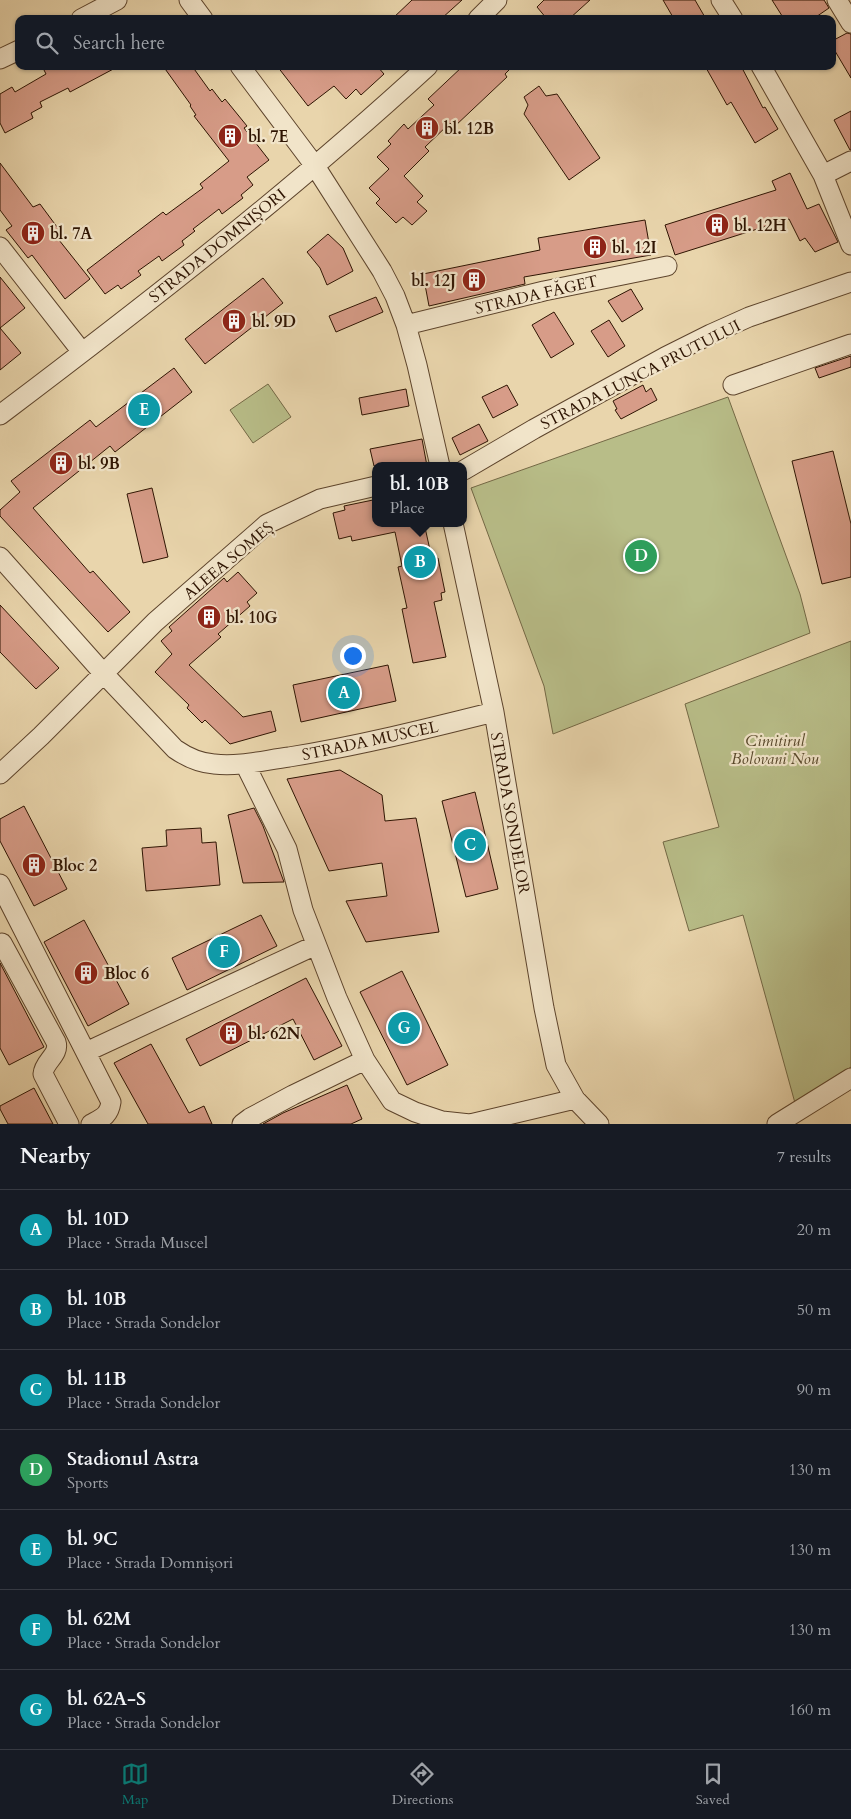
<!DOCTYPE html>
<html lang="en">
<head>
<meta charset="utf-8">
<style>
	:root { --surface:#171b24; --page:#20242c; --text:#f1f3f6; --muted:#9ea1a6; --line:#363941; --accent:#0f766e }
	body { margin:0; font-family:Cardo,serif; background:var(--page); color:var(--text) }
	.you { position:absolute; left:352px; top:655px; width:18px; height:18px; margin:-12px; border:4px solid #fff; border-radius:50%; background:#1a73e8; box-shadow:0 0 0 8px #1a73e833 }
	.badge { display:grid; place-items:center; width:32px; height:32px; border-radius:50%; background:var(--accent); color:#fff; font-size:16px; font-weight:700 }
	.pin { position:absolute; translate:-50% -50%; border:2px solid #fff; box-shadow:0 1px 5px #0006 }
	.popup { position:absolute; left:372px; top:462px; width:95px; height:65px; box-sizing:border-box; display:grid; place-content:center; border-radius:10px; background:var(--surface); filter:drop-shadow(0 1px 4px #0005); font-size:16px; white-space:nowrap; color:var(--muted) }
	.popup b { font-size:19px; color:var(--text) }
	.popup::after { content:''; position:absolute; left:50%; top:100%; margin-left:-10px; border:10px solid transparent; border-top-color:var(--surface) }
	.list { margin:0; padding:0; list-style:none }
	h2 { display:flex; justify-content:space-between; align-items:center; height:65px; margin:0; padding:0 20px; font-size:21px }
	h2 small { font-size:16px; font-weight:400; color:var(--muted) }
	.list li { display:grid; grid-template-columns:32px 1fr auto; gap:15px; align-items:center; box-sizing:border-box; height:80px; padding:0 20px; border-top:1px solid var(--line) }
	.list b { display:block; font-size:19px; white-space:nowrap }
	.list p { margin:0; font-size:16px; white-space:nowrap; color:var(--muted) }
	.list em { font-size:16px; font-style:normal; color:var(--muted) }
	.icon { flex:none; width:28px; height:28px; fill:none; stroke:currentColor; stroke-width:2; stroke-linecap:round; stroke-linejoin:round }
	.map { position:relative; flex:none; width:851px; height:1124px; overflow:hidden }
	.search { position:absolute; background:var(--surface); box-shadow:0 1px 4px #0004; left:15px; right:15px; top:15px; height:55px; display:flex; align-items:center; gap:12px; box-sizing:border-box; padding:0 18px; border-radius:10px; color:var(--muted); font-size:19px }
	.sheet { height:625px; background:var(--surface) }
	nav { display:flex; justify-content:space-around; align-items:center; box-sizing:border-box; height:70px; border-top:1px solid var(--line); background:var(--surface); font-size:14px; color:var(--muted) }
	nav a { display:grid; justify-items:center; gap:2px }
	nav .on { color:var(--accent) }
	.map>svg:first-child { display:block }
	.green { fill:#b8bd88; stroke:#736845 }
	.building { fill:#d79c88; stroke:#2e1402 }
	.lines { fill:none; stroke-linecap:round; stroke-linejoin:round }
	.minor-casing { stroke:#5d442c; stroke-width:21 }
	.minor { stroke:#f1e4c9; stroke-width:19 }
	.labels { text-anchor:middle; stroke-width:4.5; stroke-linejoin:round; paint-order:stroke }
	.poi-label { font-size:16px; font-weight:bold; fill:#2e1402; stroke:#f1e4c9; text-anchor:start }
	.street-label { font-size:16px; fill:#2e1402; stroke:#f1e4c9 }
	.park-label { font-size:16px; font-style:italic; fill:#57472a; stroke:#f1e4c9 }
</style>
</head>
<body>
<div class="map">
<svg width="851" height="1124" viewBox="0 0 851 1124">
	<rect width="100%" height="100%" fill="#e9d5ac"/>
	<filter id="stains"><feTurbulence type="fractalNoise" baseFrequency=".004" numOctaves="4"/><feColorMatrix values="0 0 0 0 .2 0 0 0 0 .09 0 0 0 0 .02 0 0 0 .5 -.17"/></filter>
	<radialGradient id="worn" r=".72"><stop offset=".6" stop-color="#630" stop-opacity="0"/><stop offset="1" stop-color="#630" stop-opacity=".3"/></radialGradient>
	<path class="green" d="M 268,384 L 291,417 L 253,443 L 230,410 Z
		M 728,397 L 800,594 L 810,633 L 553,734 L 544,686 L 471,488 Z
		M 851,641 L 851,1067 L 795,1103 L 743,915 L 689,931 L 663,842 L 719,827 L 685,704 Z"/>
	<path class="building" d="M 412,0 L 462,0 L 441,19 L 392,19 Z
		M 544,0 L 590,0 L 569,19 L 547,19 L 537,7 Z
		M 663,0 L 695,0 L 706,19 L 674,19 Z
		M 772,0 L 824,0 L 829,8 L 813,19 L 784,19 Z
		M 847,33 L 851,34 L 851,78 L 832,46 L 832,41 Z
		M 42,66 L 119,66 L 70,92 L 68,88 L 40,102 L 42,107 L 31,113 L 33,118 L 5,133 L 0,123 L 0,94 L 12,87 L 15,92 L 46,74 Z
		M 163,66 L 192,66 L 210,91 L 212,89 L 222,102 L 225,99 L 247,126 L 244,128 L 269,160 L 247,177 L 253,185 L 241,195 L 243,198 L 222,214 L 219,209 L 193,229 L 195,231 L 182,241 L 184,245 L 162,261 L 159,256 L 138,271 L 141,275 L 121,289 L 118,285 L 105,294 L 87,270 L 163,212 L 166,215 L 203,188 L 200,184 L 229,161 L 194,116 L 196,115 L 190,106 L 191,105 Z
		M 277,66 L 377,66 L 384,74 L 361,95 L 356,89 L 346,99 L 334,86 L 308,106 Z
		M 463,66 L 513,66 L 505,74 L 507,77 L 454,127 L 450,123 L 425,147 L 429,151 L 404,176 L 423,196 L 417,202 L 427,211 L 412,225 L 403,217 L 396,223 L 376,203 L 380,199 L 369,188 L 389,169 L 377,157 L 391,144 L 388,141 L 404,124 L 408,129 L 434,105 L 428,99 Z
		M 705,66 L 741,66 L 763,108 L 765,107 L 778,129 L 755,143 L 731,102 L 727,105 Z
		M 539,86 L 546,96 L 557,94 L 600,158 L 569,180 L 524,114 L 528,105 L 524,97 Z
		M 851,111 L 851,150 L 850,150 L 834,120 Z
		M 0,163 L 33,207 L 40,204 L 60,231 L 55,235 L 90,279 L 65,299 L 32,255 L 28,258 L 6,230 L 12,226 L 0,210 Z
		M 790,173 L 807,209 L 819,204 L 838,242 L 815,252 L 805,238 L 800,241 L 789,219 L 675,255 L 665,225 L 776,190 L 772,181 Z
		M 645,220 L 651,255 L 524,277 L 525,284 L 429,306 L 423,274 L 540,250 L 538,238 Z
		M 328,234 L 343,248 L 353,271 L 327,285 L 320,268 L 307,252 Z
		M 0,277 L 25,308 L 0,328 L 21,353 L 0,370 Z
		M 263,278 L 283,303 L 205,364 L 185,339 Z
		M 631,289 L 643,309 L 622,322 L 608,301 Z
		M 376,297 L 383,312 L 336,332 L 329,316 Z
		M 554,312 L 574,344 L 551,358 L 532,325 Z
		M 609,320 L 625,346 L 608,357 L 591,331 Z
		M 851,356 L 851,367 L 819,378 L 815,368 Z
		M 174,368 L 192,392 L 115,452 L 110,446 L 33,508 L 90,573 L 93,571 L 130,612 L 108,632 L 0,516 L 0,510 L 20,492 L 11,481 L 90,420 L 96,427 Z
		M 507,385 L 518,405 L 493,418 L 482,397 Z
		M 643,385 L 646,392 L 651,388 L 657,400 L 621,419 L 615,410 L 617,409 L 613,401 Z
		M 406,389 L 409,406 L 362,415 L 359,398 Z
		M 479,424 L 488,441 L 460,455 L 452,438 Z
		M 422,439 L 427,466 L 374,466 L 370,449 Z
		M 833,451 L 851,524 L 851,577 L 822,584 L 792,461 Z
		M 152,488 L 168,557 L 143,563 L 127,494 Z
		M 373,500 L 374,505 L 376,504 L 376,523 L 424,523 L 432,559 L 438,558 L 445,592 L 441,593 L 442,600 L 434,602 L 446,657 L 413,663 L 402,609 L 407,608 L 398,567 L 402,566 L 395,532 L 352,541 L 351,536 L 339,539 L 333,513 L 345,510 L 344,506 Z
		M 238,572 L 257,593 L 247,602 L 250,606 L 218,634 L 221,637 L 189,665 L 243,717 L 271,711 L 276,731 L 230,744 L 205,720 L 202,723 L 187,708 L 189,705 L 155,672 L 172,654 L 161,641 L 172,631 L 169,627 L 224,578 L 227,582 Z
		M 0,605 L 59,668 L 36,689 L 0,652 Z
		M 388,665 L 396,701 L 301,722 L 293,685 Z
		M 340,770 L 382,795 L 385,821 L 416,818 L 439,932 L 366,942 L 346,901 L 387,896 L 382,863 L 329,871 L 287,779 Z
		M 475,792 L 498,889 L 466,897 L 442,801 Z
		M 24,806 L 67,889 L 34,906 L 0,841 L 0,819 Z
		M 254,808 L 263,826 L 284,882 L 243,883 L 228,815 Z
		M 201,828 L 202,843 L 216,842 L 220,885 L 146,891 L 142,848 L 167,846 L 166,830 Z
		M 261,915 L 277,946 L 187,990 L 172,958 Z
		M 84,920 L 129,1004 L 88,1026 L 44,942 Z
		M 0,963 L 44,1047 L 9,1065 L 0,1048 Z
		M 402,971 L 448,1065 L 407,1085 L 360,992 Z
		M 306,978 L 342,1046 L 314,1060 L 293,1019 L 200,1066 L 186,1039 Z
		M 151,1044 L 189,1113 L 204,1106 L 212,1124 L 148,1124 L 114,1063 Z
		M 347,1085 L 362,1119 L 351,1124 L 263,1124 L 283,1113 Z
		M 34,1088 L 53,1124 L 8,1124 L 0,1109 L 0,1106 Z"/>
	<g class="lines">
		<g class="minor-casing">
			<path id="minor" d="M 189,0 L 203,19
				M 721,0 L 733,19
				M 837,0 L 851,23
				M 81,19 L 117,0
				M 478,19 L 497,0
				M 0,59 L 19,50
				M 240,66 L 315,166 L 382,271 L 395,296 L 406,325 L 417,365 L 440,466
				M 761,66 L 823,175 L 851,245
				M 823,175 L 851,161
				M 0,247 L 82,352
				M 406,325 L 544,291 L 667,266
				M 733,385 L 851,344
				M 0,415 C 147,304 292,191 428,66
				M 464,470 L 534,429 L 665,357 L 711,334 L 749,317 L 851,282
				M 453,523 L 494,712 L 544,1008 L 556,1065 L 575,1099 L 599,1124
				M 0,557 L 104,674 L 175,749 C 188,758 199,763 214,764 C 239,767 265,760 289,757 C 358,746 426,729 494,712
				M 245,764 L 287,849 L 303,910 L 337,998 L 365,1060 L 392,1101 L 415,1112 L 442,1121 L 470,1124 L 575,1099
				M 0,774 L 41,736 L 155,622 L 267,524 L 320,499 L 376,486
				M 0,884 L 111,1102 C 109,1116 102,1118 91,1124
				M 2,943 L 56,1042 C 60,1055 44,1061 43,1074 L 69,1124
				M 86,1052 L 316,945
				M 242,1124 L 250,1118 L 293,1095 L 365,1060
				M 777,1124 L 851,1078"/>
		</g>
		<use href="#minor" class="minor"/>
	</g>
	<defs>
		<g id="building-disc" transform="scale(1.25)"><circle r="9.5" fill="#8f2418" stroke="#f1e4c9"/><path d="M-4-6H4V6H1V3H-1V6H-4ZM-2.5-4.3h1.7v1.8h-1.7ZM.8-4.3h1.7v1.8H.8ZM-2.5-1h1.7V.8h-1.7ZM.8-1h1.7V.8H.8Z" fill="#fff"/></g>
	</defs>
	<g fill-rule="evenodd">
		<use href="#building-disc" x="427" y="128"/>
		<use href="#building-disc" x="230" y="136"/>
		<use href="#building-disc" x="717" y="225"/>
		<use href="#building-disc" x="33" y="233"/>
		<use href="#building-disc" x="595" y="247"/>
		<use href="#building-disc" x="474" y="280"/>
		<use href="#building-disc" x="234" y="321"/>
		<use href="#building-disc" x="61" y="463"/>
		<use href="#building-disc" x="209" y="617"/>
		<use href="#building-disc" x="34" y="865"/>
		<use href="#building-disc" x="86" y="973"/>
		<use href="#building-disc" x="231" y="1033"/>
	</g>
	<g class="labels">
		<g class="poi-label">
			<text x="444" y="134">bl. 12B</text>
			<text x="248" y="142">bl. 7E</text>
			<text x="734" y="231">bl. 12H</text>
			<text x="50" y="239">bl. 7A</text>
			<text x="612" y="253">bl. 12I</text>
			<text x="456" y="286" text-anchor="end">bl. 12J</text>
			<text x="252" y="327">bl. 9D</text>
			<text x="78" y="469">bl. 9B</text>
			<text x="226" y="623">bl. 10G</text>
			<text x="52" y="871">Bloc 2</text>
			<text x="104" y="979">Bloc 6</text>
			<text x="248" y="1039">bl. 62N</text>
		</g>
		<g class="street-label">
			<text transform="translate(217 245) rotate(-39)" y="6">STRADA DOMNIȘORI</text>
			<text transform="translate(536 294) rotate(-13)" y="6">STRADA FĂGET</text>
			<text transform="translate(640 374) rotate(-27)" y="6">STRADA LUNCA PRUTULUI</text>
			<text transform="translate(228 560) rotate(-40)" y="6">ALEEA SOMEȘ</text>
			<text transform="translate(370 740) rotate(-12)" y="6">STRADA MUSCEL</text>
			<text transform="translate(511 813) rotate(80)" y="6">STRADA SONDELOR</text>
		</g>
		<g class="park-label">
			<text x="775" y="746">Cimitirul<tspan x="775" dy="18">Bolovani Nou</tspan></text>
		</g>
	</g>
	<rect width="100%" height="100%" filter="url(#stains)"/>
	<rect width="100%" height="100%" fill="url(#worn)"/>
</svg>
<div class="you"></div>
<div class="pin badge" style="left:344px;top:693px;background:#0f9aa8">A</div>
<div class="pin badge" style="left:420px;top:562px;background:#0f9aa8">B</div>
<div class="popup"><b>bl. 10B</b>Place</div>
<div class="pin badge" style="left:470px;top:845px;background:#0f9aa8">C</div>
<div class="pin badge" style="left:641px;top:556px;background:#2e9e5b">D</div>
<div class="pin badge" style="left:144px;top:410px;background:#0f9aa8">E</div>
<div class="pin badge" style="left:224px;top:952px;background:#0f9aa8">F</div>
<div class="pin badge" style="left:404px;top:1028px;background:#0f9aa8">G</div>
<div class="search"><svg class="icon" aria-label="search" viewBox="0 0 24 24"><circle cx="10" cy="10" r="6"/><path d="M15 15l6 6"/></svg>Search here</div>
</div>
<section class="sheet">
<h2>Nearby<small>7 results</small></h2>
<ul class="list">
<li><span class="badge" style="background:#0f9aa8">A</span><div><b>bl. 10D</b><p>Place · Strada Muscel</p></div><em>20 m</em></li>
<li><span class="badge" style="background:#0f9aa8">B</span><div><b>bl. 10B</b><p>Place · Strada Sondelor</p></div><em>50 m</em></li>
<li><span class="badge" style="background:#0f9aa8">C</span><div><b>bl. 11B</b><p>Place · Strada Sondelor</p></div><em>90 m</em></li>
<li><span class="badge" style="background:#2e9e5b">D</span><div><b>Stadionul Astra</b><p>Sports</p></div><em>130 m</em></li>
<li><span class="badge" style="background:#0f9aa8">E</span><div><b>bl. 9C</b><p>Place · Strada Domnișori</p></div><em>130 m</em></li>
<li><span class="badge" style="background:#0f9aa8">F</span><div><b>bl. 62M</b><p>Place · Strada Sondelor</p></div><em>130 m</em></li>
<li><span class="badge" style="background:#0f9aa8">G</span><div><b>bl. 62A-S</b><p>Place · Strada Sondelor</p></div><em>160 m</em></li>
</ul>
</section>
<nav>
<a class="on"><svg class="icon" aria-label="map" viewBox="0 0 24 24"><path d="M3 6l6-2 6 2 6-2v14l-6 2-6-2-6 2zM9 4v14M15 6v14"/></svg>Map</a>
<a><svg class="icon" aria-label="directions" viewBox="0 0 24 24"><path d="M12 3l9 9-9 9-9-9zM9 14v-3h6M13 9l2 2-2 2"/></svg>Directions</a>
<a><svg class="icon" aria-label="saved" viewBox="0 0 24 24"><path d="M7 4h10v16l-5-4-5 4z"/></svg>Saved</a>
</nav>
</body>
</html>
